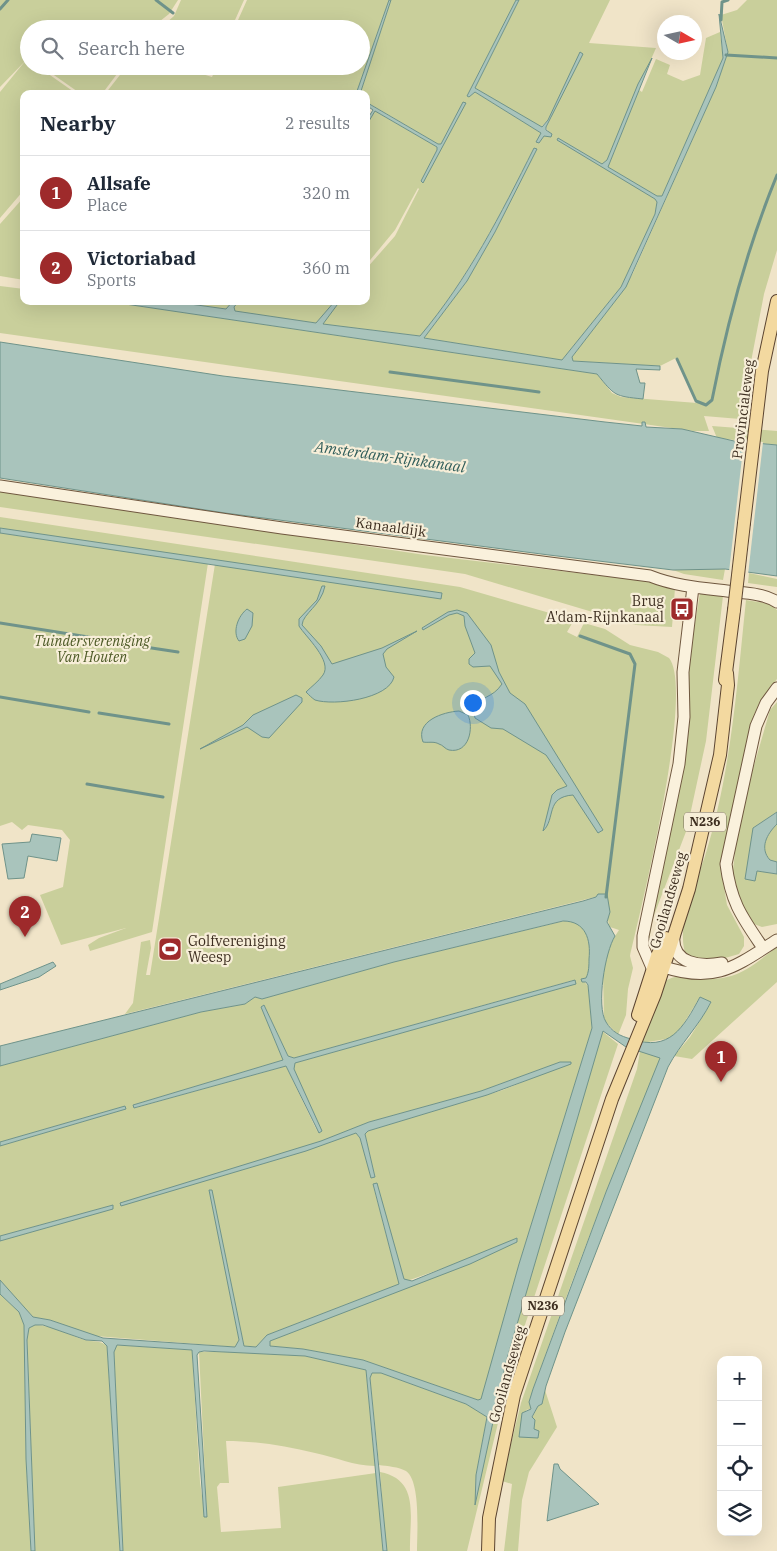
<!DOCTYPE html>
<html lang="en">
<head>
<meta charset="utf-8">
<style>
	:root { --surface:#fff; --page:#f2f2f3; --text:#1f2937; --muted:#747a83; --line:#e0e1e3; --accent:#9e2a2b }
	body { margin:0; font-family:"IBM Plex Serif",serif; background:var(--page); color:var(--text) }
	.controls { position:absolute; right:15px; bottom:15px; display:grid; overflow:hidden; border-radius:10px; box-shadow:0 5px 20px #0002 }
	.controls button { width:45px; height:45px; display:grid; place-items:center; padding:0; border:0; border-bottom:1px solid var(--line); background:var(--surface); color:var(--text); font:25px sans-serif }
	.compass { position:absolute; left:657px; top:15px; width:45px; height:45px; border-radius:50%; background:var(--surface); box-shadow:0 5px 20px #0002; rotate:99deg }
	.you { position:absolute; left:472px; top:702px; width:18px; height:18px; margin:-12px; border:4px solid #fff; border-radius:50%; background:#1a73e8; box-shadow:0 0 0 8px #1a73e833 }
	.badge { display:grid; place-items:center; width:32px; height:32px; border-radius:50%; background:var(--accent); color:#fff; font-size:16px; font-weight:700 }
	.pin { position:absolute; translate:-50% -41px; filter:drop-shadow(0 1px 2px #0008) }
	.pin::after { content:''; position:absolute; top:26px; width:18px; height:15px; background:inherit; clip-path:polygon(0 0,100% 0,50% 100%) }
	.list { margin:0; padding:0; list-style:none }
	h2 { display:flex; justify-content:space-between; align-items:center; height:65px; margin:0; padding:0 20px; font-size:21px }
	h2 small { font-size:16px; font-weight:400; color:var(--muted) }
	.list li { display:grid; grid-template-columns:32px 1fr auto; gap:15px; align-items:center; box-sizing:border-box; height:75px; padding:0 20px; border-top:1px solid var(--line) }
	.list b { display:block; font-size:19px; white-space:nowrap }
	.list p { margin:0; font-size:16px; white-space:nowrap; color:var(--muted) }
	.list em { font-size:16px; font-style:normal; color:var(--muted) }
	.icon { flex:none; width:28px; height:28px; fill:none; stroke:currentColor; stroke-width:2; stroke-linecap:round; stroke-linejoin:round }
	.map { position:relative; flex:none; width:777px; height:1551px; overflow:hidden }
	.search { position:absolute; background:var(--surface); box-shadow:0 5px 20px #0002; left:20px; top:20px; width:350px; height:55px; display:flex; align-items:center; gap:12px; box-sizing:border-box; padding:0 18px; border-radius:28px; color:var(--muted); font-size:19px }
	.panel { position:absolute; background:var(--surface); box-shadow:0 5px 20px #0002; left:20px; top:90px; width:350px; height:215px; border-radius:10px }
	.map>svg:first-child { display:block }
	.green { fill:#c9cf9b; fill-rule:evenodd }
	.water { fill:#a9c4bc; stroke:#6f938a }
	.pier { fill:#f0e4c8 }
	.lines { fill:none; stroke-linecap:round; stroke-linejoin:round }
	.stream { stroke:#6f938a; stroke-width:3 }
	.secondary-casing { stroke:#6f573f; stroke-width:13 }
	.primary-casing { stroke:#5b4430; stroke-width:14 }
	.secondary { stroke:#faf1dc; stroke-width:11 }
	.primary { stroke:#f3d9a0; stroke-width:12 }
	.primary-bridge-casing { stroke:#5b4430; stroke-width:14; stroke-linecap:butt }
	.primary-bridge { stroke:#f3d9a0; stroke-width:12 }
	.labels { text-anchor:middle; stroke-width:4.5; stroke-linejoin:round; paint-order:stroke }
	.shield { fill:#f7eed8; stroke:#756857; stroke-width:1 }
	.shield-label { font-size:12px; font-weight:bold; fill:#3d2e20 }
	.street-label { font-size:14px; fill:#3d2e20; stroke:#f7eed8 }
	.poi-label { font-size:14px; fill:#3d2e20; stroke:#f7eed8; text-anchor:end }
	.park-label { font-size:14px; font-style:italic; fill:#4d5a26; stroke:#f7eed8 }
	.water-label { font-size:15px; font-style:italic; fill:#2f5d5a; stroke:#f7eed8 }
</style>
</head>
<body>
<div class="map">
<svg width="777" height="1551" viewBox="0 0 777 1551">
	<rect width="100%" height="100%" fill="#f0e4c8"/>
	<path class="green" d="M 0,0 L 178,0 L 169,14 L 150,29 L 29,29 L 29,57 L 0,87 Z
		M 181,0 L 244,0 L 231,29 L 159,29 L 174,16 Z
		M 247,0 L 389,0 L 356,94 L 105,94 L 127,66 L 176,66 L 212,77 L 217,66 L 361,66 L 361,29 L 234,29 Z
		M 391,0 L 516,0 L 467,96 L 469,97 L 475,92 L 541,133 L 537,141 L 546,135 L 550,136 L 546,127 L 552,116 L 541,127 L 475,88 L 519,0 L 610,0 L 589,43 L 656,48 L 607,160 L 602,164 L 558,138 L 655,199 L 657,202 L 655,214 L 621,287 L 562,360 L 424,338 L 467,281 L 495,232 L 536,149 L 534,148 C 501,215 467,278 421,336 L 322,324 L 340,301 L 366,301 L 366,269 L 395,236 L 419,189 L 418,188 L 395,230 L 366,265 L 366,126 L 375,111 L 437,147 L 437,150 L 421,181 L 423,182 L 463,102 L 441,144 L 438,144 L 370,104 L 366,102 L 366,94 L 360,94 Z
		M 747,0 L 777,0 L 777,250 L 764,294 L 740,419 L 704,416 L 709,431 L 693,431 L 0,333 L 0,286 L 24,289 L 24,301 L 105,301 L 597,374 L 612,393 L 621,397 L 697,403 L 676,358 L 660,366 L 573,361 L 572,357 L 622,292 L 633,273 L 716,87 L 728,52 L 721,15 L 737,10 Z
		M 720,32 L 723,58 L 662,196 L 657,196 L 608,167 L 639,90 L 642,92 L 656,59 L 670,65 L 667,74 L 683,81 L 700,75 L 706,38 Z
		M 26,60 L 29,61 L 29,66 L 37,66 L 77,94 L 24,94 L 24,190 L 0,218 L 0,92 Z
		M 41,66 L 123,66 L 102,94 L 81,94 Z
		M 24,197 L 24,280 L 0,276 L 0,224 Z
		M 168,301 L 233,301 L 226,309 Z
		M 239,301 L 335,301 L 316,323 L 234,311 L 234,307 Z
		M 712,426 L 777,431 L 777,445 L 717,438 Z
		M 0,491 L 425,555 L 662,583 L 675,588 L 672,627 L 636,625 L 465,574 L 0,507 Z
		M 0,517 L 460,587 L 574,620 L 567,632 L 577,637 L 584,623 L 605,629 L 630,645 L 658,652 L 669,658 C 695,690 641,909 630,956 L 633,968 L 628,989 L 626,1015 L 618,1035 L 604,1020 L 603,973 L 608,947 L 619,930 L 610,927 C 606,920 609,904 607,894 L 125,1014 L 133,1003 L 141,942 L 150,940 L 151,948 L 146,975 L 150,975 L 215,564 L 0,528 Z
		M 0,533 L 208,563 L 152,932 L 90,951 L 88,945 L 99,938 L 126,928 L 61,945 L 40,895 L 63,887 L 70,840 L 62,830 L 28,825 L 22,830 L 12,822 L 0,826 Z
		M 725,569 L 723,580 L 684,574 L 673,570 Z
		M 749,573 L 777,579 L 777,587 L 748,583 Z
		M 700,593 L 723,596 L 706,741 L 687,829 L 653,918 L 648,946 L 647,933 L 689,679 L 689,659 Z
		M 746,600 L 770,604 L 777,610 L 777,679 L 760,702 L 754,715 L 723,860 L 722,875 L 727,905 L 744,937 L 744,946 L 739,954 L 711,962 L 686,955 C 675,928 696,882 705,856 C 731,773 737,686 746,600 Z
		M 777,702 L 777,812 L 753,828 L 756,871 L 777,874 L 777,924 L 762,927 L 754,924 L 744,910 L 734,883 L 733,870 L 736,843 L 751,776 L 770,710 Z
		M 777,824 L 777,862 L 770,860 C 759,848 767,834 777,824 Z
		M 564,921 C 594,921 590,952 589,973 L 586,978 L 582,979 L 588,986 L 592,1028 L 519,1264 L 482,1399 L 478,1400 L 363,1360 L 303,1349 L 270,1346 L 270,1341 L 517,1242 L 407,1281 L 404,1279 L 373,1185 L 399,1284 L 267,1335 L 256,1347 L 244,1346 L 211,1190 L 210,1191 L 239,1340 L 235,1347 L 95,1336 L 50,1320 L 33,1317 L 0,1281 L 0,1241 L 113,1208 L 113,1205 L 0,1236 L 0,1146 L 126,1109 L 125,1106 L 0,1142 L 0,1066 L 201,1012 L 245,1004 L 255,997 L 262,999 L 394,962 ZM 574,980 L 575,984 L 295,1063 L 293,1069 L 318,1133 L 286,1066 L 135,1108 L 133,1105 L 283,1060 L 261,1007 L 264,1005 L 288,1056 L 294,1058 ZM 560,1062 L 571,1062 L 503,1090 L 368,1131 L 365,1134 L 375,1177 L 372,1178 L 360,1138 L 356,1133 L 289,1156 L 120,1204 L 308,1147 L 369,1122 L 481,1091 Z
		M 777,947 L 777,982 L 692,1059 L 674,1056 L 690,1037 L 711,1003 L 700,997 L 679,1031 L 672,1038 L 642,1043 L 663,982 C 688,968 703,983 727,977 C 746,973 762,958 777,947 Z
		M 602,1031 L 618,1044 L 513,1361 L 467,1551 L 417,1551 C 417,1534 421,1481 406,1471 C 399,1467 387,1466 379,1465 L 370,1378 L 372,1373 L 381,1373 L 466,1404 L 487,1417 L 476,1475 L 475,1500 L 506,1362 Z
		M 640,1051 L 661,1058 L 606,1192 L 570,1287 L 533,1389 L 530,1409 L 526,1410 L 534,1429 L 532,1418 L 538,1406 L 542,1404 L 545,1390 L 557,1427 L 529,1472 L 522,1500 L 518,1551 L 504,1551 L 512,1484 L 502,1481 L 521,1403 L 637,1069 Z
		M 0,1294 L 19,1312 L 24,1325 L 26,1459 L 31,1551 L 0,1551 Z
		M 35,1325 C 52,1325 68,1335 85,1340 C 93,1342 100,1340 107,1346 L 120,1551 L 35,1551 L 27,1340 L 29,1328 Z
		M 116,1345 L 192,1350 L 200,1482 L 205,1517 L 207,1517 L 199,1352 L 256,1352 L 305,1356 L 366,1370 L 375,1466 C 354,1466 335,1457 315,1453 C 285,1446 257,1441 226,1441 L 229,1483 L 220,1483 L 217,1487 L 221,1532 L 281,1528 L 278,1487 L 376,1473 L 383,1551 L 123,1551 L 114,1352 Z
		M 380,1472 C 421,1480 409,1518 410,1551 L 386,1551 Z"/>
	<path class="water" d="M 389,0 L 391,0 L 360,94 L 356,94 Z
		M 516,0 L 519,0 L 475,88 L 542,127 L 548,120 L 580,52 L 583,54 L 546,127 L 546,130 L 552,134 L 551,137 L 544,136 L 539,143 L 536,142 L 541,133 L 475,92 L 469,97 L 467,96 Z
		M 719,14 L 728,52 L 716,87 L 626,287 L 572,357 L 573,361 L 660,366 L 660,370 L 636,369 L 640,383 L 645,383 L 643,399 C 614,396 615,396 597,374 L 105,301 L 168,301 L 226,309 L 233,301 L 239,301 L 234,307 L 235,311 L 316,323 L 335,301 L 340,301 L 323,324 L 420,336 C 468,279 501,214 534,148 L 537,149 L 495,232 L 467,281 L 424,338 L 562,360 L 621,287 L 655,214 L 657,202 L 655,199 L 557,140 L 558,138 L 602,164 L 607,160 L 638,84 L 652,58 L 608,167 L 657,196 L 662,196 L 723,58 Z
		M 366,102 L 438,144 L 441,144 L 463,102 L 466,103 L 423,183 L 421,181 L 437,150 L 437,147 L 375,111 L 366,126 L 366,121 L 373,110 L 366,105 Z
		M 0,342 L 223,376 L 605,422 L 642,426 L 642,422 L 645,422 L 646,427 L 682,429 L 734,441 L 777,445 L 777,576 L 725,569 L 673,570 L 549,555 L 225,513 L 0,478 Z
		M 0,528 L 442,593 L 441,599 L 0,533 Z
		M 322,586 L 325,586 C 321,606 303,613 302,625 L 321,646 L 332,664 L 382,648 L 417,631 L 387,649 L 383,654 L 386,667 L 394,677 C 389,699 334,706 315,700 C 312,698 309,695 306,692 C 311,687 319,681 323,675 C 333,661 305,636 299,626 L 299,619 L 317,600 Z
		M 247,609 L 253,613 L 252,626 L 245,639 L 239,641 C 232,632 238,616 247,609 Z
		M 457,610 L 467,613 L 491,645 L 499,672 L 510,693 L 525,704 L 603,830 L 598,833 L 573,795 C 545,797 556,819 543,831 L 552,795 L 557,790 L 567,786 L 546,755 L 503,729 L 491,728 L 475,718 L 473,709 C 481,695 492,699 502,684 L 490,666 L 473,667 L 469,664 L 469,659 L 475,653 L 465,626 L 464,616 L 457,613 L 449,615 L 423,630 L 422,628 L 448,612 Z
		M 296,695 L 302,698 L 302,702 L 269,738 L 262,737 L 247,727 L 200,749 L 243,725 L 253,715 Z
		M 459,711 L 468,715 C 474,728 469,754 449,750 C 445,749 443,745 439,744 C 434,741 428,743 423,742 C 415,721 443,712 459,711 Z
		M 777,812 L 777,824 C 767,834 759,848 770,860 L 777,862 L 777,874 L 757,871 L 755,881 L 745,879 L 753,828 Z
		M 32,834 L 61,838 L 57,861 L 28,856 L 24,878 L 8,879 L 2,844 L 30,842 Z
		M 598,894 L 607,894 L 610,912 L 607,922 L 615,936 C 605,952 596,1006 606,1022 C 612,1032 620,1036 631,1039 C 670,1052 683,1028 700,997 L 711,1002 C 699,1026 680,1044 668,1067 L 565,1332 L 546,1386 L 542,1404 L 538,1406 L 532,1417 L 535,1420 L 534,1429 L 539,1431 L 538,1438 L 519,1437 L 522,1413 L 531,1409 L 529,1402 L 533,1389 L 606,1192 L 660,1058 L 626,1047 L 603,1031 L 506,1362 L 475,1505 L 476,1475 L 487,1417 L 466,1404 L 381,1373 L 372,1373 L 370,1378 L 387,1551 L 383,1551 L 366,1370 L 305,1356 L 204,1351 L 199,1352 L 197,1355 L 207,1517 L 204,1517 L 192,1350 L 117,1345 L 114,1352 L 123,1551 L 120,1551 L 107,1346 L 102,1341 L 86,1340 L 43,1325 L 35,1325 L 29,1328 L 27,1340 L 35,1551 L 31,1551 L 26,1459 L 24,1325 L 19,1312 L 0,1294 L 0,1280 L 33,1317 L 50,1320 L 103,1338 L 235,1347 L 239,1340 L 209,1190 L 212,1190 L 244,1346 L 256,1347 L 267,1335 L 399,1284 L 373,1184 L 377,1183 L 404,1279 L 412,1281 L 517,1238 L 517,1242 L 470,1264 L 270,1341 L 270,1346 L 303,1349 L 363,1360 L 478,1400 L 481,1399 L 519,1264 L 592,1028 L 588,985 L 586,982 L 582,982 L 581,979 L 586,978 C 589,972 589,965 589,959 C 591,940 586,921 563,921 L 394,962 L 262,999 L 255,997 L 245,1004 L 201,1012 L 0,1066 L 0,1046 L 583,901 L 596,897 Z
		M 53,962 L 56,966 L 39,977 L 0,990 L 0,984 Z
		M 575,980 L 576,984 L 295,1063 L 294,1069 L 322,1131 L 319,1133 L 286,1066 L 134,1108 L 133,1105 L 283,1060 L 261,1007 L 264,1005 L 288,1056 L 294,1058 Z
		M 560,1062 L 571,1062 L 571,1064 L 487,1095 L 368,1131 L 365,1134 L 375,1177 L 371,1178 L 360,1138 L 356,1133 L 306,1151 L 121,1206 L 120,1203 L 321,1141 L 369,1122 L 481,1091 Z
		M 125,1106 L 126,1109 L 0,1146 L 0,1142 Z
		M 113,1205 L 113,1209 L 0,1241 L 0,1236 Z
		M 554,1464 L 558,1464 L 560,1469 L 599,1504 L 547,1521 Z"/>
	<path class="pier" d="M 744,440 L 763,442 L 748,575 L 729,572 Z"/>
	<g class="lines">
		<path class="stream" d="M 156,0 L 173,13
			M 0,9 L 8,0
			M 721,20 L 722,2 L 728,0
			M 726,55 L 777,58
			M 677,359 L 696,401 L 706,405 L 712,400 C 727,323 747,248 777,175
			M 390,372 L 539,392
			M 0,623 L 101,639
			M 580,636 L 630,654 L 635,664 L 606,897
			M 112,642 L 178,652
			M 0,697 L 89,712
			M 99,713 L 169,724
			M 87,784 L 163,797"/>
		<g class="secondary-casing">
			<path id="secondary" d="M 0,486 L 282,528 L 650,576 C 675,586 701,588 727,591 C 743,593 763,593 777,602
				M 674,936 C 671,964 701,967 722,963
				M 763,948 C 742,917 731,903 726,864 L 756,726 L 766,703 L 777,688
				M 662,958 L 664,967 C 716,984 736,966 777,940
				M 653,970 L 643,947 L 643,936 L 679,764 L 684,717 L 683,672 L 693,587"/>
		</g>
		<g class="primary-casing">
			<path id="primary" d="M 744,523 L 762,371 L 777,301
				M 725,680 L 734,610
				M 638,1015 L 657,956 L 666,938
				M 488,1551 L 489,1518 L 514,1395 L 612,1099 L 655,994 L 689,889 L 720,755 L 728,685 L 727,673"/>
		</g>
		<use href="#secondary" class="secondary"/>
		<use href="#primary" class="primary"/>
		<g class="primary-bridge-casing">
			<path id="primary-bridge" d="M 734,610 L 744,523"/>
		</g>
		<use href="#primary-bridge" class="primary-bridge"/>
	</g>
	<defs>
		<g id="bus-square" transform="scale(1.25)"><rect x="-9" y="-9" width="18" height="18" rx="4" fill="#9e2a2b" stroke="#f7eed8"/><path d="M-5-6H5V4H4V6H2V4H-2V6H-4V4H-5ZM-3.5-4V0h7V-4ZM-3.5 1.2v1.5H-2V1.2ZM2 1.2v1.5H3.5V1.2Z" fill="#fff"/></g>
		<g id="stadium-square" transform="scale(1.25)"><rect x="-9" y="-9" width="18" height="18" rx="4" fill="#9e2a2b" stroke="#f7eed8"/><path d="M0-5a6.5 5 0 1 0 0 10a6.5 5 0 1 0 0-10ZM-3.5-1.8h7v3.6h-7Z" fill="#fff"/></g>
	</defs>
	<g fill-rule="evenodd">
		<use href="#bus-square" x="682" y="609"/>
		<use href="#stadium-square" x="170" y="949"/>
	</g>
	<g class="labels">
		<g class="shield">
			<rect x="684" y="812.5" width="42" height="19" rx="4"/>
			<rect x="522" y="1296.5" width="42" height="19" rx="4"/>
		</g>
		<g class="shield-label">
			<text x="705" y="826">N236</text>
			<text x="543" y="1310">N236</text>
		</g>
		<g class="street-label">
			<text transform="translate(743 409) rotate(-83)" y="5">Provincialeweg</text>
			<text transform="translate(391 527) rotate(8)" y="5">Kanaaldijk</text>
			<text transform="translate(668 900) rotate(-74)" y="5">Gooilandseweg</text>
			<text transform="translate(507 1374) rotate(-74)" y="5">Gooilandseweg</text>
		</g>
		<g class="poi-label">
			<text x="664" y="606">Brug<tspan x="664" dy="16">A'dam-Rijnkanaal</tspan></text>
			<text x="188" y="946" text-anchor="start">Golfvereniging<tspan x="188" dy="16">Weesp</tspan></text>
		</g>
		<g class="park-label">
			<text x="92" y="646">Tuindersvereniging<tspan x="92" dy="16">Van Houten</tspan></text>
		</g>
		<g class="water-label">
			<text transform="translate(390 457) rotate(8)" y="5">Amsterdam-Rijnkanaal</text>
		</g>
	</g>
</svg>
<div class="controls">
<button>+</button>
<button>−</button>
<button><svg class="icon" aria-label="locate" viewBox="0 0 24 24"><circle cx="12" cy="12" r="6"/><path d="M12 2v4M12 18v4M2 12h4M18 12h4"/></svg></button>
<button><svg class="icon" aria-label="layers" viewBox="0 0 24 24"><path d="M12 4l9 5-9 5-9-5zM3 14l9 5 9-5"/></svg></button>
</div>
<svg class="compass" viewBox="-18 -18 36 36"><path d="M0-13l5 13h-10z" fill="#e53935"/><path d="M0 13l5-13h-10z" fill="#747a83"/></svg>
<div class="you"></div>
<div class="pin badge" style="left:721px;top:1082px">1</div>
<div class="pin badge" style="left:25px;top:937px">2</div>
<div class="search"><svg class="icon" aria-label="search" viewBox="0 0 24 24"><circle cx="10" cy="10" r="6"/><path d="M15 15l6 6"/></svg>Search here</div>
<section class="panel">
<h2>Nearby<small>2 results</small></h2>
<ul class="list">
<li><span class="badge">1</span><div><b>Allsafe</b><p>Place</p></div><em>320 m</em></li>
<li><span class="badge">2</span><div><b>Victoriabad</b><p>Sports</p></div><em>360 m</em></li>
</ul>
</section>
</div>
</body>
</html>
